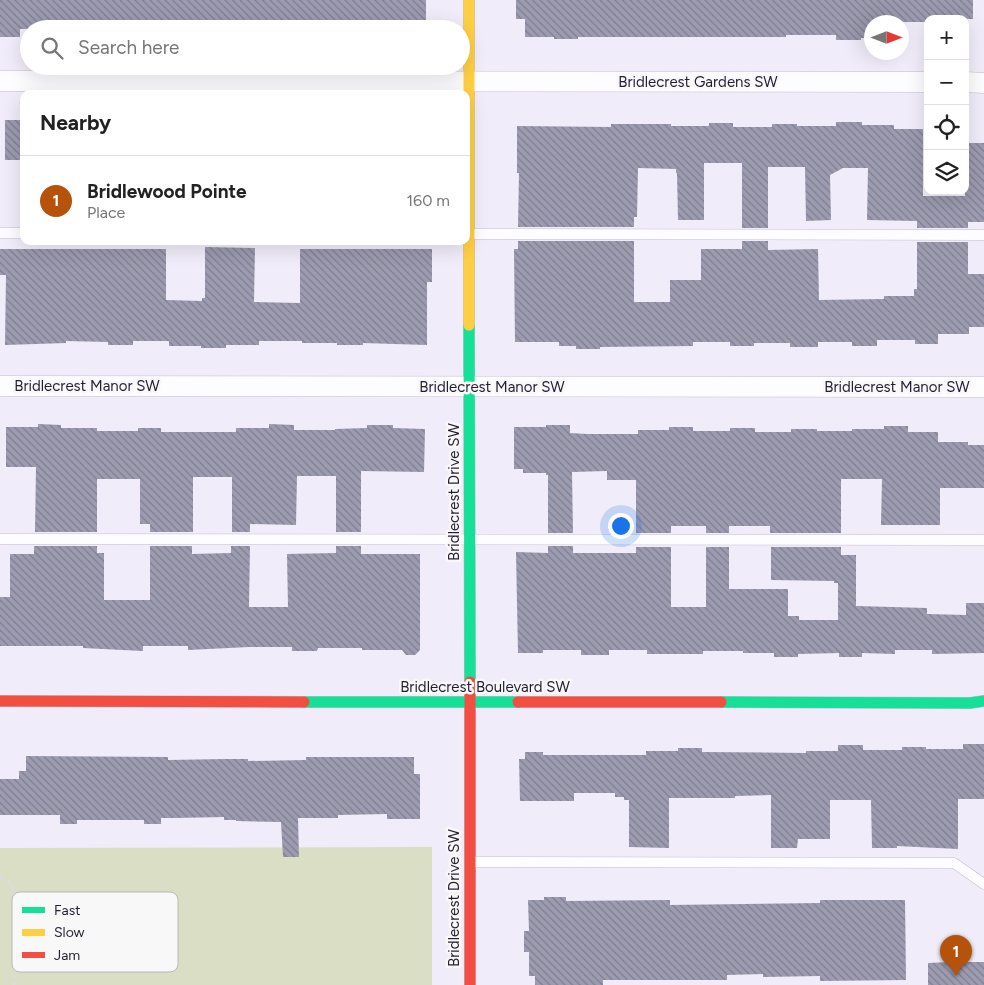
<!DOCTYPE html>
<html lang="en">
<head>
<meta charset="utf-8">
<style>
	:root { --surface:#fff; --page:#f2f2f2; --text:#222; --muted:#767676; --line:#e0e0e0; --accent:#b45309 }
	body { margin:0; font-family:Figtree,sans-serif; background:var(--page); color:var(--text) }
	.controls { position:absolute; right:15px; top:15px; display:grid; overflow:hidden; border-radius:10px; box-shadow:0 5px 20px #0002 }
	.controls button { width:45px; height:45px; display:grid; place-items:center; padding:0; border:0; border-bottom:1px solid var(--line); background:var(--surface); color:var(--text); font:25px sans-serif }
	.compass { position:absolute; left:864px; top:15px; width:45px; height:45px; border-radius:50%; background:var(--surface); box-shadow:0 5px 20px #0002; rotate:90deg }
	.you { position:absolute; left:620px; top:525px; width:18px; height:18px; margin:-12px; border:4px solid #fff; border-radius:50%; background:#1a73e8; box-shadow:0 0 0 8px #1a73e833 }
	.badge { display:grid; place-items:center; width:32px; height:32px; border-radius:50%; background:var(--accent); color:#fff; font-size:16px; font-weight:700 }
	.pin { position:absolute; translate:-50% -41px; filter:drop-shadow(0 1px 2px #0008) }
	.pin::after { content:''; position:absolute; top:26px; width:18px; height:15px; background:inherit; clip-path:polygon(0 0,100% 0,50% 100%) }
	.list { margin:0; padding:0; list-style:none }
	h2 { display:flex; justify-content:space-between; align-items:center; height:65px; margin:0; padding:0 20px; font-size:21px }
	h2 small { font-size:16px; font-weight:400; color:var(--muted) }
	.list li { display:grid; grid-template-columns:32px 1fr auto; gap:15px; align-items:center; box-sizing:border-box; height:90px; padding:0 20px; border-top:1px solid var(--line) }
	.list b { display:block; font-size:19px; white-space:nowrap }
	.list p { margin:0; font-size:16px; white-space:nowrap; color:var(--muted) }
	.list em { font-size:16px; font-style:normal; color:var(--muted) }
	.icon { flex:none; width:28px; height:28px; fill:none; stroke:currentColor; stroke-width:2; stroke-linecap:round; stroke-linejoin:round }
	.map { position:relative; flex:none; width:984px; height:985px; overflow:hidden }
	.search { position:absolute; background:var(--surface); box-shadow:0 5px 20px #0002; left:20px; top:20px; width:450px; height:55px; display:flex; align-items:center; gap:12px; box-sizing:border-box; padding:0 18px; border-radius:28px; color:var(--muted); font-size:19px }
	.panel { position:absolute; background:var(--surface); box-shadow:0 5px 20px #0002; left:20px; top:90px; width:450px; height:155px; border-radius:10px }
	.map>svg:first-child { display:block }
	.park { fill:#d9dec4 }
	.building { fill:url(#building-back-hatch) }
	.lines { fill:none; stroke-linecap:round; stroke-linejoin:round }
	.lane-casing { stroke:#c4bfd0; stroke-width:11 }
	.street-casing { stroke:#c4bfd0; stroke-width:21 }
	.fast-casing { stroke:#c4bfd0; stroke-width:12 }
	.slow-casing { stroke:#c4bfd0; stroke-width:12 }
	.jam-casing { stroke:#c4bfd0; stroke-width:12 }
	.path { stroke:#dcdbe0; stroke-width:3; stroke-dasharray:4 4; stroke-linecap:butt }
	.lane { stroke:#fdfcfe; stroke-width:10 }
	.street { stroke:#fdfcfe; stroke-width:20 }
	.fast { stroke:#16e098; stroke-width:11 }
	.slow { stroke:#ffcf43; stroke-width:11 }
	.jam { stroke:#f24e42; stroke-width:11 }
	.labels { text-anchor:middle; stroke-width:5; stroke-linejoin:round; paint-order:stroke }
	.street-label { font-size:15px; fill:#241e33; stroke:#f8f8f8 }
	.key { fill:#f8f8f8; stroke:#b8b7bd; stroke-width:1 }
	.key-label { font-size:14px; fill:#241e33 }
</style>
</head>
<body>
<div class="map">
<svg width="984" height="985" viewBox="0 0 984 985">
	<defs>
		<pattern id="building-back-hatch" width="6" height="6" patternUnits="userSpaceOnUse" patternTransform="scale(1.25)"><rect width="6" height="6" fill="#9c9bb0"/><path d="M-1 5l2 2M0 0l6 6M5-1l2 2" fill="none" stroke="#7f7e90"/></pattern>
	</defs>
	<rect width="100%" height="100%" fill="#f0ecf9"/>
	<path class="park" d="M 432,847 L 432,985 L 0,985 L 0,848 Z"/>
	<path class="building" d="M 0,0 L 426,0 L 426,24 L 418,24 L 418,29 L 20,29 L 20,37 L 0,37 Z
		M 516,0 L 973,0 L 973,19 L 928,19 L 928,22 L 872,22 L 872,38 L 861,38 L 861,40 L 836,40 L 836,35 L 786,35 L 786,37 L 578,37 L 578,39 L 554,39 L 554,37 L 525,37 L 525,19 L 516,19 Z
		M 5,120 L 24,120 L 24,160 L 5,160 Z
		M 836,122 L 862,122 L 862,125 L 894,125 L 894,129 L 923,129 L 923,196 L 965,196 L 965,143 L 984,143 L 984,222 L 968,222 L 968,228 L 917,228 L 917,221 L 867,220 L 868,168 L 843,168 L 830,175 L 831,220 L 806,221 L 805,167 L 768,167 L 768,228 L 742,228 L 742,163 L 704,163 L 704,220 L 678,220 L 677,173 L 676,173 L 676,169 L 638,168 L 637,217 L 634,217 L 634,227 L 518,227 L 519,173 L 517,173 L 517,126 L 611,127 L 611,124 L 671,124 L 671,126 L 709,126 L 709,123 L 733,123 L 733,127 L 772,127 L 772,124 L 797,124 L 797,126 L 836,126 Z
		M 518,241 L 634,241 L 634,302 L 670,302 L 670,280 L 701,280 L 701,249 L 742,249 L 742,241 L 768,241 L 768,250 L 818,249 L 819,300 L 884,299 L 884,296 L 914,296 L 914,289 L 917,289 L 917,242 L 968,242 L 968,274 L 984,274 L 984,327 L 969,327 L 969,334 L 938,334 L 938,344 L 915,344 L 915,340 L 877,340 L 877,346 L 852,346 L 852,342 L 818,342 L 818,347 L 790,347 L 790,343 L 754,343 L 754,346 L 730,346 L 730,342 L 693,342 L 693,346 L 600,347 L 600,349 L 576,349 L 576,346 L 559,346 L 559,342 L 515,342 L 514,249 L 518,249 Z
		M 205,247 L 255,248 L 254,302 L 300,303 L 300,249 L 432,249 L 432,282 L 427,282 L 427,345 L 363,343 L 363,345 L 337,345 L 337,343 L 302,343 L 302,341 L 259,341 L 259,345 L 226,345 L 226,348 L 201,348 L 201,346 L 169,346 L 169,341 L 133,341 L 133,345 L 108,345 L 108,342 L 66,341 L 66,343 L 5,345 L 6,275 L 0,275 L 0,249 L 166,249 L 166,300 L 202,301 L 202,298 L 205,298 Z
		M 38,424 L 61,425 L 61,428 L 97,428 L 97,431 L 138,431 L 138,428 L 161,428 L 161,432 L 236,432 L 236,428 L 269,428 L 269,424 L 294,425 L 294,430 L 335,430 L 335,429 L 367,428 L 367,425 L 393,425 L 393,428 L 425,429 L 424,472 L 361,471 L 361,532 L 336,532 L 336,476 L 297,476 L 296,525 L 250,524 L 250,532 L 232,532 L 232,477 L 193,477 L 193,532 L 150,532 L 150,524 L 140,524 L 140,479 L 97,479 L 97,532 L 35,532 L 36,467 L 6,467 L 6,427 L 38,427 Z
		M 546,425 L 570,425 L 570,433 L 587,434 L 638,434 L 638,430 L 669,430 L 669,427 L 693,427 L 693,431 L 730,431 L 730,428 L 755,428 L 755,432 L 791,432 L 791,429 L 817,429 L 817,431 L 852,431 L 852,429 L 884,429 L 884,426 L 908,426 L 908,432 L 938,432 L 938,442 L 968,442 L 968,445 L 984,445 L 984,488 L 940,488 L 940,525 L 881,525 L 882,479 L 841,479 L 841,533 L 770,533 L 770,526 L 729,526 L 729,533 L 706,533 L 706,526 L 671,526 L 671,533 L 636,533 L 636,480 L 607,480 L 607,471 L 572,472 L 573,533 L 548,533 L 548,475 L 546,475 L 546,473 L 523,473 L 523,469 L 514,469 L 514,427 L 546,427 Z
		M 34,546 L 97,546 L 97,553 L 104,553 L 104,600 L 150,600 L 150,546 L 192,546 L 192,554 L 231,553 L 231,546 L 250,546 L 249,607 L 288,607 L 287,554 L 336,553 L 336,546 L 361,546 L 361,554 L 420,554 L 420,650 L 415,655 L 406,655 L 402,650 L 362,650 L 362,648 L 318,648 L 317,651 L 292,651 L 292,647 L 249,647 L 188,650 L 188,646 L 143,646 L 143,651 L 83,648 L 83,646 L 0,646 L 0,597 L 10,597 L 10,554 L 34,554 Z
		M 548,546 L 573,546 L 573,553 L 636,553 L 636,547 L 671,547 L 671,607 L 706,607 L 706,547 L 729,547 L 729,589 L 788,589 L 788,616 L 799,616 L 799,620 L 838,620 L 838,583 L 834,583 L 834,581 L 771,580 L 771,547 L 841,547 L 841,555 L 856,555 L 856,606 L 927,608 L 927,614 L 966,615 L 966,603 L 984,603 L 984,653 L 932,654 L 932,650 L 895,650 L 895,654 L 862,653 L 862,657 L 839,657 L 839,653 L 798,654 L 798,657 L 774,657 L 774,653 L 743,653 L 743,651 L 703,651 L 703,654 L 647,654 L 647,650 L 609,650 L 609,655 L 581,655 L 581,650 L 543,650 L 543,653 L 518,653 L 516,552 L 548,553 Z
		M 963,744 L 984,744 L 984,799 L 958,799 L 958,849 L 897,846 L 897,848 L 872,848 L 871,800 L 830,800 L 830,839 L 798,839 L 797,848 L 771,848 L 771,795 L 735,796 L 735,798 L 669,798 L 669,848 L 629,847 L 629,800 L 624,800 L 624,797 L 615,797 L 615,793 L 574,793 L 574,801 L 520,801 L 519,759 L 525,759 L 525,752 L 543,752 L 543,755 L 646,755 L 646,751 L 678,751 L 678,748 L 702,748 L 702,752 L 806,753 L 806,751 L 838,751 L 838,745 L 863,745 L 863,750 L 902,750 L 902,747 L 926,747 L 926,749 L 963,749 Z
		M 26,756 L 168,757 L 168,760 L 225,759 L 248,759 L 248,761 L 306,760 L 306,757 L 414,757 L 414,774 L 420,774 L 420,819 L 387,819 L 387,814 L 338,815 L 338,818 L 298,818 L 299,857 L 283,857 L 281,822 L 236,821 L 236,820 L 224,820 L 224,817 L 175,818 L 161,818 L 161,824 L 144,824 L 144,820 L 77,820 L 77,824 L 60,824 L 60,815 L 0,815 L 0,779 L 19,779 L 19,771 L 26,771 Z
		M 544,897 L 566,897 L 566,901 L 670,900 L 670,905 L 820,903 L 820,900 L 905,900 L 906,980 L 820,981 L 820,976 L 763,977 L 763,974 L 727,975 L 727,980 L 603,980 L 603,985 L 535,985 L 535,976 L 529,976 L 529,952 L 524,952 L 524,931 L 529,931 L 528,900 L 544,900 Z
		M 950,962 L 984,962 L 984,985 L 928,985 L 928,963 Z"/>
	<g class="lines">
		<g class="lane-casing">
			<path id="lane" d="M 0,233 L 24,233
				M 470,234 L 984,235
				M 0,539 L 984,540
				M 470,862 L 954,863 L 984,884"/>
		</g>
		<g class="street-casing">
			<path id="street" d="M 0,81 L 928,82
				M 965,82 L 984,83
				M 0,386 L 984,387"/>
		</g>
		<g class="fast-casing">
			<path id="fast" d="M 469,325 L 470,682
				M 304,702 L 518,702
				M 721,702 L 970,703 L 984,701"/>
		</g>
		<g class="slow-casing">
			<path id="slow" d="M 469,0 L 469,325"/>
		</g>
		<g class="jam-casing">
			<path id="jam" d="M 470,682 L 470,985
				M 0,701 L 304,702
				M 518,702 L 721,702"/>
		</g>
		<path class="path" d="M 0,877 L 13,885 L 14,985"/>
		<use href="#lane" class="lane"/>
		<use href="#street" class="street"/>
		<use href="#fast" class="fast"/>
		<use href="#slow" class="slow"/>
		<use href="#jam" class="jam"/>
	</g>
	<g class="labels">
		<g class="street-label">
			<text x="698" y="87">Bridlecrest Gardens SW</text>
			<text x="87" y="391">Bridlecrest Manor SW</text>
			<text x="492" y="392">Bridlecrest Manor SW</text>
			<text x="897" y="392">Bridlecrest Manor SW</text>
			<text transform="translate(454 492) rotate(-90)" y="5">Bridlecrest Drive SW</text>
			<text x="485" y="692">Bridlecrest Boulevard SW</text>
			<text transform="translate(454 898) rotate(-90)" y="5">Bridlecrest Drive SW</text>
		</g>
	</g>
	<rect x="12" y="892" width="166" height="80" rx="8" class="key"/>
	<rect x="22" y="907" width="23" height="6" fill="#16e098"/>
	<rect x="22" y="929" width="23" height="7" fill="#ffcf43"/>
	<rect x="22" y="952" width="23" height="6" fill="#f24e42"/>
	<g class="key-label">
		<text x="54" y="915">Fast</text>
		<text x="54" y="937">Slow</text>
		<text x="54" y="960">Jam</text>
	</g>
</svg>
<div class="controls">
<button>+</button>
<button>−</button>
<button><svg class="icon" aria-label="locate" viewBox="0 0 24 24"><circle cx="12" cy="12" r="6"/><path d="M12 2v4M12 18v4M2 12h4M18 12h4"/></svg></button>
<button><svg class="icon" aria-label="layers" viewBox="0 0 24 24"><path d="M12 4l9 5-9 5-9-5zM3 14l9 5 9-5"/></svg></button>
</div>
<svg class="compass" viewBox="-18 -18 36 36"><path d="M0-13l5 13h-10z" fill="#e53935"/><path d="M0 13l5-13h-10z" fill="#767676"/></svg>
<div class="you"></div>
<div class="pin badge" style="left:956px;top:976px">1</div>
<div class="search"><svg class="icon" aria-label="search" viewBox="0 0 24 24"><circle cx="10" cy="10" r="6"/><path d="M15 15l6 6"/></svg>Search here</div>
<section class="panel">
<h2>Nearby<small></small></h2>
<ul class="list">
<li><span class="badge">1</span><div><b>Bridlewood Pointe</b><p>Place</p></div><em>160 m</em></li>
</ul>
</section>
</div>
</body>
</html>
